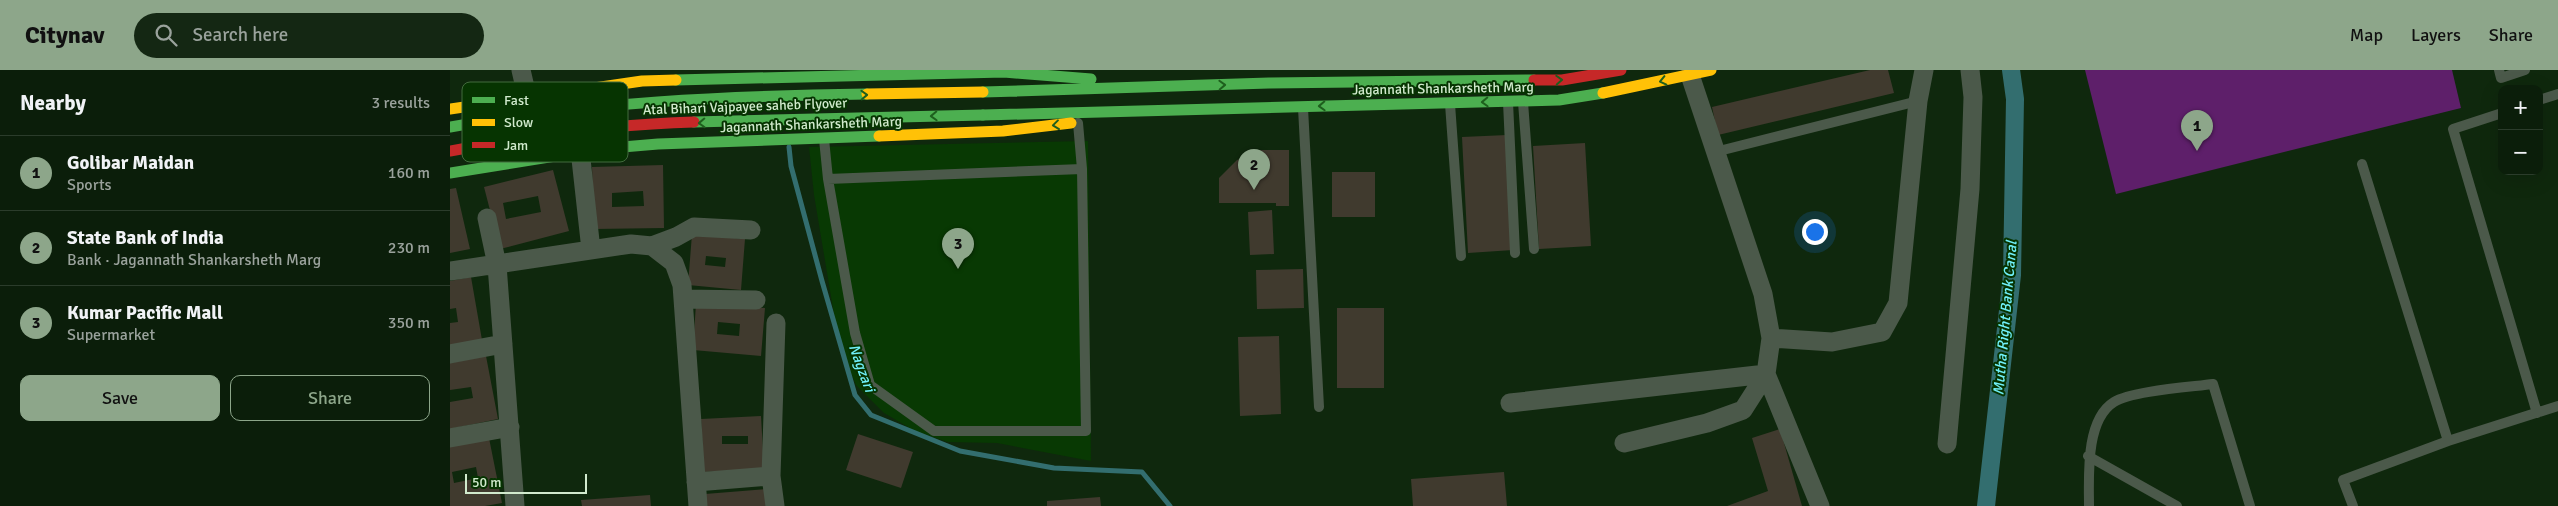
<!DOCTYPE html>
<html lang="en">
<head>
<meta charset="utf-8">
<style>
	:root { --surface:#0b1e0a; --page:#142713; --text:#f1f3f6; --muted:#9aa29c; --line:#2b3c2b; --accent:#8da68a }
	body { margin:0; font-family:Signika,sans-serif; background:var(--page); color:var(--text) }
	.controls { position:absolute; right:15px; top:15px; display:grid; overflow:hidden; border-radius:10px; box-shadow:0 5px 20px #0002 }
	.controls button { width:45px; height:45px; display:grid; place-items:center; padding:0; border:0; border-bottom:1px solid var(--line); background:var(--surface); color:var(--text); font:25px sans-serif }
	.scale { position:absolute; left:15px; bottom:12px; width:122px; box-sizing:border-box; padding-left:5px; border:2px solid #d1eacd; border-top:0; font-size:14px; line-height:18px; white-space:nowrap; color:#d1eacd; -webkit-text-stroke:4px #063401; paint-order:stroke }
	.you { position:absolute; left:1364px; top:161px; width:18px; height:18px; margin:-12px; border:4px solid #fff; border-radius:50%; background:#1a73e8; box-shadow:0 0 0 8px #1a73e833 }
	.badge { display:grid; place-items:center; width:32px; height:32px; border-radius:50%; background:var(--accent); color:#111; font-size:16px; font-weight:700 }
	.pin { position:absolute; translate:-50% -41px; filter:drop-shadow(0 1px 2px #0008) }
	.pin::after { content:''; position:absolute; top:26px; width:18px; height:15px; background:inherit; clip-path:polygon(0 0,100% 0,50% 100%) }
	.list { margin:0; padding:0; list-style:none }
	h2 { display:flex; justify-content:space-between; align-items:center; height:65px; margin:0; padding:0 20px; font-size:21px }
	h2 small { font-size:16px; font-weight:400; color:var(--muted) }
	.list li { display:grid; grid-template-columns:32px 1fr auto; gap:15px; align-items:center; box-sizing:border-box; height:75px; padding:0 20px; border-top:1px solid var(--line) }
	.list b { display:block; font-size:19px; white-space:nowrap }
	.list p { margin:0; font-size:16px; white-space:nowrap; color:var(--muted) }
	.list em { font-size:16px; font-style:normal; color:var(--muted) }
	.actions { display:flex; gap:10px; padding:15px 20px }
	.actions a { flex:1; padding:11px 0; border:1px solid var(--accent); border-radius:10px; text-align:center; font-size:18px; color:var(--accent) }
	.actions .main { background:var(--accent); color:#111 }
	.icon { flex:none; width:28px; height:28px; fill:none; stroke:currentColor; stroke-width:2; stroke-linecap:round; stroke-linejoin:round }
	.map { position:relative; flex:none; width:2108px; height:436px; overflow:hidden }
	header { display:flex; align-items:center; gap:30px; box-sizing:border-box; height:70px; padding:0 25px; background:var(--accent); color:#111 }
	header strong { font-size:24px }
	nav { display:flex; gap:28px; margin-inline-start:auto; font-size:18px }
	.search { width:350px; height:45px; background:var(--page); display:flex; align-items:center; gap:12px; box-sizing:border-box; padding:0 18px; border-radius:28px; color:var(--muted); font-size:19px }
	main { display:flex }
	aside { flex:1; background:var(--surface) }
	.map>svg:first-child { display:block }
	.built { fill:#083903 }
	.green { fill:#5e1f6a }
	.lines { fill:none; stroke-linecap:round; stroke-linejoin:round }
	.stream { stroke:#336e6f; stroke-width:5 }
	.canal { stroke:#336e6f; stroke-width:18 }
	.building { fill:#403a2e; fill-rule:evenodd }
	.lane { stroke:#4b594a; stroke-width:10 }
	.street { stroke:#4b594a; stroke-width:19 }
	.fast { stroke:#4caf50; stroke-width:11 }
	.slow { stroke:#ffc107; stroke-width:11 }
	.jam { stroke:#c62828; stroke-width:11 }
	.fast-bridge { stroke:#4caf50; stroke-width:11 }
	.slow-bridge { stroke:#ffc107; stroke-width:11 }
	.jam-bridge { stroke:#c62828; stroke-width:11 }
	.oneway { stroke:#1e5f1d }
	.labels { text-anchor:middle; stroke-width:4; stroke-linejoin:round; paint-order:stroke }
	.street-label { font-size:14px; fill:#d1eacd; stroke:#063401 }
	.water-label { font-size:15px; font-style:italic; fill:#70f0f9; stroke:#063401 }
	.key { fill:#063401; stroke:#436b3e; stroke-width:1 }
	.key-label { font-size:14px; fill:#d1eacd }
</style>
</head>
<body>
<header>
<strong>Citynav</strong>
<div class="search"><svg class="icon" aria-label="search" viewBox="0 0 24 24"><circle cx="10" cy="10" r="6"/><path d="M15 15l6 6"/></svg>Search here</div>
<nav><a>Map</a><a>Layers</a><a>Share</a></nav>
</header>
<main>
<aside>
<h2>Nearby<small>3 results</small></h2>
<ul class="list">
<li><span class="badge">1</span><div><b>Golibar Maidan</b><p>Sports</p></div><em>160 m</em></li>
<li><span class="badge">2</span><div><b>State Bank of India</b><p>Bank · Jagannath Shankarsheth Marg</p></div><em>230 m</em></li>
<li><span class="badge">3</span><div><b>Kumar Pacific Mall</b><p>Supermarket</p></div><em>350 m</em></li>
</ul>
<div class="actions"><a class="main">Save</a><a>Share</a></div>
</aside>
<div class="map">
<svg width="2108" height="436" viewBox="0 0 2108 436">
	<rect width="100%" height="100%" fill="#0f280d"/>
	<path class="built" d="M 638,71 L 641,391 L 547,373 L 498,372 L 465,361 L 434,343 L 406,315 L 389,274 L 364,125 L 359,77 Z"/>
	<path class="green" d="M 1635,0 L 2002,0 L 2011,38 L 1666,124 Z"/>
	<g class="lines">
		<path class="stream" d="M 339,77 L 341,96 L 372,211 L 405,325 L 421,345 L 510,381 L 604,398 L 692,402 L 720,436"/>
		<path class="canal" d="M 1536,436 L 1562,205 L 1565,29 L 1561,0"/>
	</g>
	<path class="building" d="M 1420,0 L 1438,0 L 1444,23 L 1268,65 L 1262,37 Z
		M 1057,65 L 1063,180 L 1018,183 L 1012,67 Z
		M 1135,73 L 1141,176 L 1089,179 L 1083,76 Z
		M 811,80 L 839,80 L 839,136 L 826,136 L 826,133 L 769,133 L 769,108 L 787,90 Z
		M 213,95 L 214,158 L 144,159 L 142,97 ZM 193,121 L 194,136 L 162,137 L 162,123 Z
		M 103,100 L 119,161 L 50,179 L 34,117 ZM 88,126 L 91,142 L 56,149 L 53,133 Z
		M 882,102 L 925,102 L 925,147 L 882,147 Z
		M 6,118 L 20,179 L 0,183 L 0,119 Z
		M 822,140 L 824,184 L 800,185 L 798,142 Z
		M 242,164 L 295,169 L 291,220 L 238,215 ZM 256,186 L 276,188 L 275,197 L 255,195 Z
		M 853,199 L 854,238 L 807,239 L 806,200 Z
		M 21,207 L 32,270 L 0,276 L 0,253 L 8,252 L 6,238 L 0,239 L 0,211 Z
		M 246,233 L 315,238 L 311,286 L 243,280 ZM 268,252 L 290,254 L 289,266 L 267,264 Z
		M 887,238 L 934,238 L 934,318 L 887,318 Z
		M 829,266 L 831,344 L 790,346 L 788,267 Z
		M 36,286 L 48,349 L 0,359 L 0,332 L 23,328 L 21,317 L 0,320 L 0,293 Z
		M 311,346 L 314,399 L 254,402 L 251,349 ZM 272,366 L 298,366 L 298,374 L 272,374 Z
		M 1330,359 L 1352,436 L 1277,436 L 1318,421 L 1302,368 Z
		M 408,364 L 463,382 L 451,418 L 396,400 Z
		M 39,368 L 52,433 L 35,436 L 0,436 L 0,376 ZM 26,397 L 28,408 L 4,413 L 2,402 Z
		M 1054,402 L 1057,436 L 963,436 L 961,409 Z
		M 316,419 L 317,436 L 256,436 L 255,424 Z
		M 200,425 L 201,436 L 132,436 L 131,430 Z
		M 650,427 L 651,436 L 597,436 L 597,431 Z"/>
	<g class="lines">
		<path class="lane" d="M 2049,0 L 2051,8 L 2075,0
			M 2089,30 L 2108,24
			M 1058,32 L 1065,183
			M 1073,32 L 1084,179
			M 1000,34 L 1011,186
			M 853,38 L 869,337
			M 2052,43 L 2003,59 L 2087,343
			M 374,69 L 378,109 L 405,263 L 420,315 L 484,361 L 636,361 L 632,99 L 628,53
			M 1265,82 L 1468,31
			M 1912,94 L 1998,371
			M 378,109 L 632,99
			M 1638,386 L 1727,436
			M 1639,436 C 1639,407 1635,350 1664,332 C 1681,321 1741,317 1763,314 L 1800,436
			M 1903,436 L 1893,410 L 1998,371 L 2108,336"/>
		<path class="street" d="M 71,0 L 77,26
			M 130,80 L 141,180
			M 37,148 L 47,195 L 65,436
			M 202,176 L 224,193 L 232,215 L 248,436
			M 0,201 L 181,174 L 202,176 L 226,167 L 244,157 L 301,160
			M 233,229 L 306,230
			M 1321,268 L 1382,272 L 1432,262 L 1448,233 L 1468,31 L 1474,0
			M 0,284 L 53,274
			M 1060,333 L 1316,304 L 1370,436
			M 0,368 L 60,357
			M 1174,373 L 1257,353 L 1293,340 L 1316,304 L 1321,268 L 1313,224 L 1240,5
			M 1497,374 L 1520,119 L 1523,27 L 1520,0
			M 246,412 L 321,406
			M 325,436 L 321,406 L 326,253"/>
		<path class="fast" d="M 226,10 L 554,2 L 641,9
			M 533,22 L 819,13 L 1084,10
			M 533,45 L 1109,30 L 1153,23
			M 0,103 L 149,79 L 208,74 L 429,66"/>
		<path class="slow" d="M 1153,23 L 1261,0
			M 0,39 L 192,11 L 226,10
			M 429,66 L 553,61 L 621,53"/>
		<path class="jam" d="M 1084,10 L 1112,10 L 1171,0"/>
		<path class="fast-bridge" d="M 244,52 L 533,45
			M 0,57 C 138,32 277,26 417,24"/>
		<path class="slow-bridge" d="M 417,24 L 533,22"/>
		<path class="jam-bridge" d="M 0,81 C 81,66 162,54 244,52"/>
	</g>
	<defs><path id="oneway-chevron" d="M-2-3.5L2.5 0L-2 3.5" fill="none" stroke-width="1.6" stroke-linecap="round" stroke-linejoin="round" transform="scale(1.25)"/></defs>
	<g class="oneway">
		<use href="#oneway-chevron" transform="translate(1109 10) rotate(-3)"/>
		<use href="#oneway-chevron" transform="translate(1213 11) rotate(167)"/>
		<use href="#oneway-chevron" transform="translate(772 15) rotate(-2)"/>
		<use href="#oneway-chevron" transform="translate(414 25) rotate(-2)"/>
		<use href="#oneway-chevron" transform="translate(1035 32) rotate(178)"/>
		<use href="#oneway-chevron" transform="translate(872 36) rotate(178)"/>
		<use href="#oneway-chevron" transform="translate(484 46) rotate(178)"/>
		<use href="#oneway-chevron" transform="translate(252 53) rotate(178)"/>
		<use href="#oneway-chevron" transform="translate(606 55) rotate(173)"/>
	</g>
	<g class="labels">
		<g class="street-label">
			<text transform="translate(993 18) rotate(-1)" y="5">Jagannath Shankarsheth Marg</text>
			<text transform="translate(295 36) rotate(-2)" y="5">Atal Bihari Vajpayee saheb Flyover</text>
			<text transform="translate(361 54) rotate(-2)" y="5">Jagannath Shankarsheth Marg</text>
		</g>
		<g class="water-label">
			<text transform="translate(1555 248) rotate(-85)" y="5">Mutha Right Bank Canal</text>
			<text transform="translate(412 298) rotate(70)" y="5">Nagzari</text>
		</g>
	</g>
	<rect x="12" y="12" width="166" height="80" rx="8" class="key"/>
	<rect x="22" y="27" width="23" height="6" fill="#4caf50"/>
	<rect x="22" y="49" width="23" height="7" fill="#ffc107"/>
	<rect x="22" y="72" width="23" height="6" fill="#c62828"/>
	<g class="key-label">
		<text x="54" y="35">Fast</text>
		<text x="54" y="57">Slow</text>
		<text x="54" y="80">Jam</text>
	</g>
</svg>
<div class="controls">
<button>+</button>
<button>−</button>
</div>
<div class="scale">50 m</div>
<div class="you"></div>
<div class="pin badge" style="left:1747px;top:81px">1</div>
<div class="pin badge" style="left:804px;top:120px">2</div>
<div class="pin badge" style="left:508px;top:199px">3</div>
</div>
</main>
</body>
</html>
